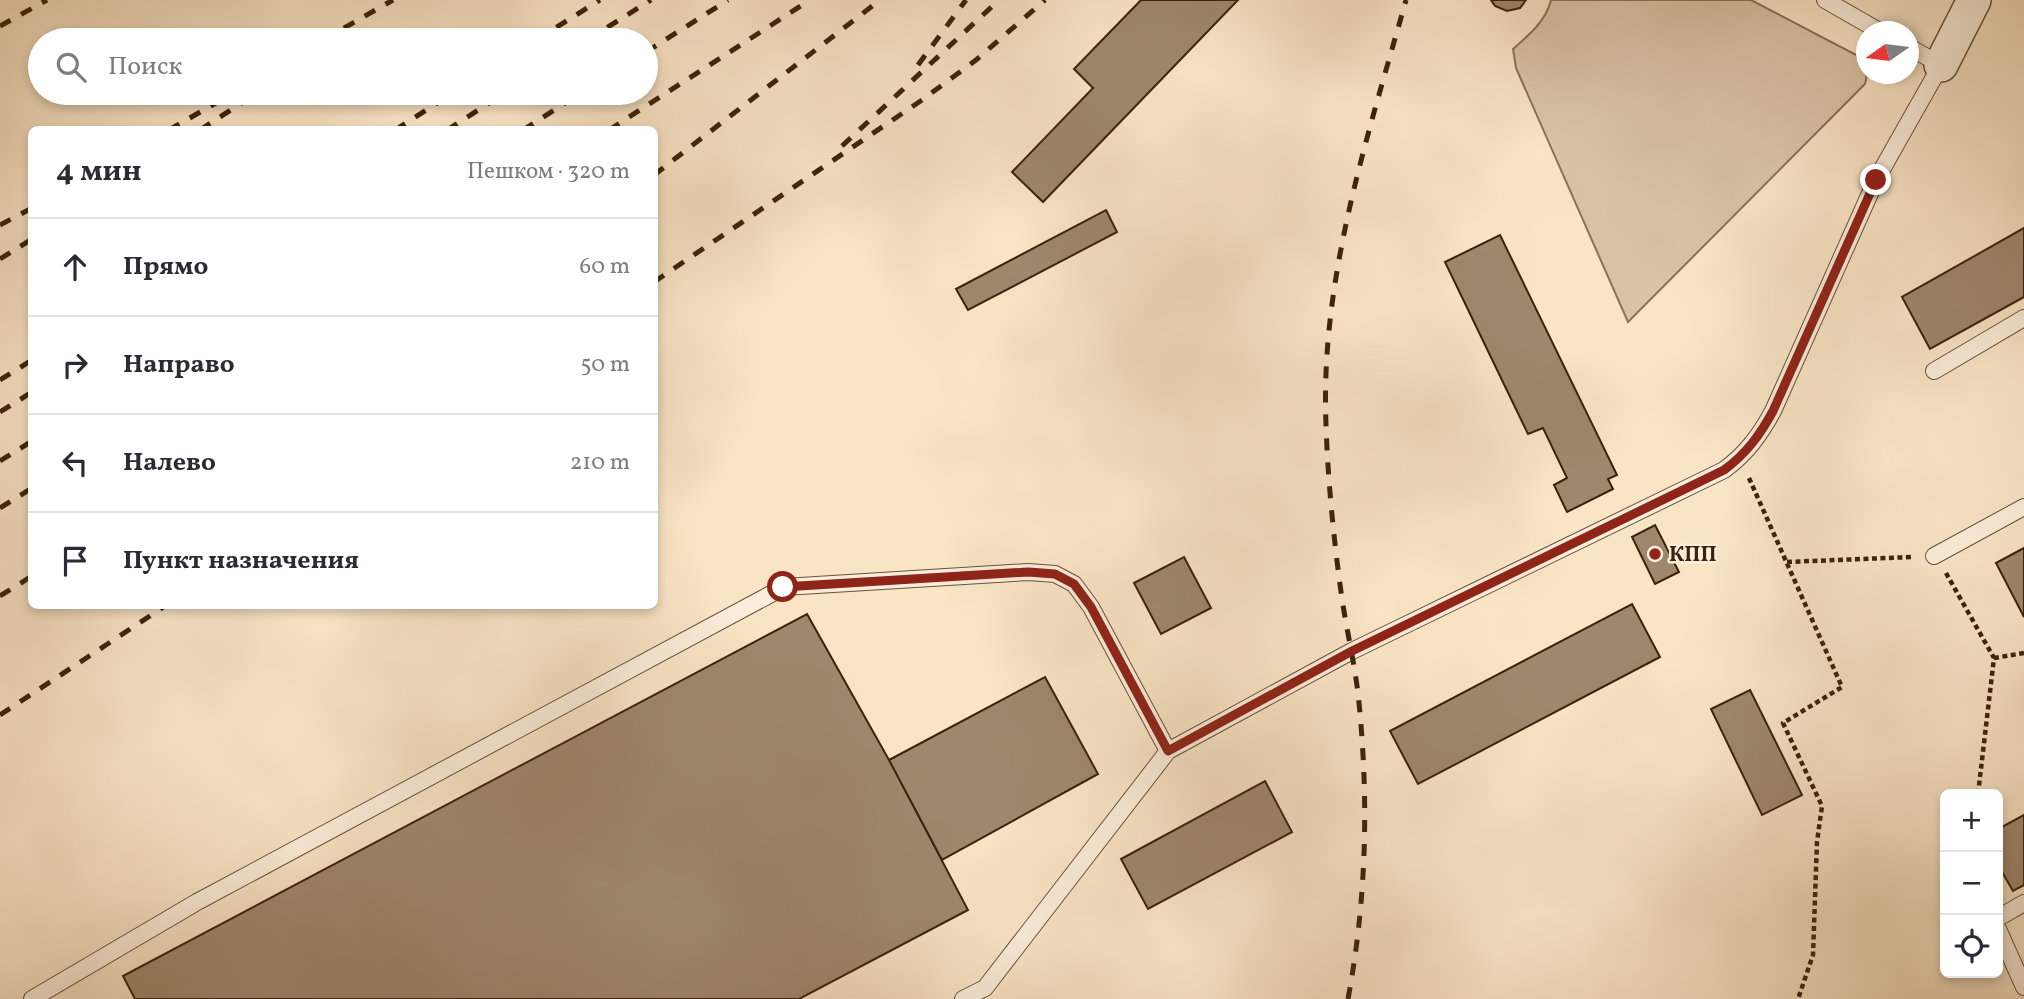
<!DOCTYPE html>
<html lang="ru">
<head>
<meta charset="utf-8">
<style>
	:root { --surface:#fff; --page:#f7f7f7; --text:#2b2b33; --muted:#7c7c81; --line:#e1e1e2 }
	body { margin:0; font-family:Vollkorn,serif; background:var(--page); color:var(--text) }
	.controls { position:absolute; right:21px; bottom:21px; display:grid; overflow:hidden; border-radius:10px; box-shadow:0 4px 10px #0003 }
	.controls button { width:63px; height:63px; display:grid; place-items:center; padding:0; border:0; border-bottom:2px solid var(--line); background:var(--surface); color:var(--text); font:35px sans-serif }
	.compass { position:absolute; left:1856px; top:21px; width:63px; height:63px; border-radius:50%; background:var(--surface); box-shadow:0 4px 10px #0003; rotate:256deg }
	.stop { position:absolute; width:21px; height:21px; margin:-16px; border:5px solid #8f2418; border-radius:50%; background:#fff }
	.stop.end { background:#8f2418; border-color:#fff; box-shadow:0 2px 7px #0008 }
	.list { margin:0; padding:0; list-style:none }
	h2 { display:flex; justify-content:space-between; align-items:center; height:91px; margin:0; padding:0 28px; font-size:30px }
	h2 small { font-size:23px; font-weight:400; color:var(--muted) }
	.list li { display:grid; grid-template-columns:46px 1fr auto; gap:21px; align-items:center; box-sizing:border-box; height:98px; padding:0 28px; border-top:2px solid var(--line) }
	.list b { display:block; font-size:26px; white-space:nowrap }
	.list em { font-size:23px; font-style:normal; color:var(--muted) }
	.icon { flex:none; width:38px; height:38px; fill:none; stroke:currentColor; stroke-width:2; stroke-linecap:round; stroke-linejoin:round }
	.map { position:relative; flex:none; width:2024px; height:999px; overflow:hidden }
	.search { position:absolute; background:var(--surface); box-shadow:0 4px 10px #0003; left:28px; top:28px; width:630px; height:77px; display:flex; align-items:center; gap:18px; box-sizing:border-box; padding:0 24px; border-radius:38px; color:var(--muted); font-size:26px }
	.panel { position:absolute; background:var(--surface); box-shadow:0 4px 10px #0003; left:28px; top:126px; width:630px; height:483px; border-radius:10px }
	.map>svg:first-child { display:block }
	.green { fill:#d9c3a6; stroke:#8a7258; stroke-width:2 }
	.building { fill:#9e876c; stroke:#3b220b; stroke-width:2 }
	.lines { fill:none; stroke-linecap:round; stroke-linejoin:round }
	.service-casing { stroke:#6a523a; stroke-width:18 }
	.minor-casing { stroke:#6a523a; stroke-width:36 }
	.path { stroke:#3b220b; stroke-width:4.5; stroke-dasharray:5 3.5; stroke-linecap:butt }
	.service { stroke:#fbedda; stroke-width:16 }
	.minor { stroke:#fbedda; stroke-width:33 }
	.rail { stroke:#3b220b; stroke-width:5; stroke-dasharray:12 12; stroke-linecap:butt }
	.route { stroke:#8f2418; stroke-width:9 }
	.poi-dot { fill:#8f2418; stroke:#fbedda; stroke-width:2.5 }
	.labels { text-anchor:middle; stroke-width:5; stroke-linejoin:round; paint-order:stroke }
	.poi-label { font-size:21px; font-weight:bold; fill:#3b220b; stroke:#fbedda; text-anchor:start }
</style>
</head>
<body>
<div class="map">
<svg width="2024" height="999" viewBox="0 0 2024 999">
	<rect width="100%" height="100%" fill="#f9e4c6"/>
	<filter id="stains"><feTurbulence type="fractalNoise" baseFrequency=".00286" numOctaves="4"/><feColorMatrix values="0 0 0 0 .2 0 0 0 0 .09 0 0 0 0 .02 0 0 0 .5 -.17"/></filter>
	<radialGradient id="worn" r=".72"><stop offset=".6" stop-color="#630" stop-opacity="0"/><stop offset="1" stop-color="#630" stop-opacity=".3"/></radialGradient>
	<path class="green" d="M 1551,0 L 1751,0 L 1862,58 C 1867,68 1868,74 1865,84 L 1628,322 L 1516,68 L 1513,49 C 1529,35 1546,21 1551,0 Z"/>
	<path class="building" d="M 1141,0 L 1238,0 L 1043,202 L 1012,172 L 1093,88 L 1074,69 Z
		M 1526,0 L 1520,8 L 1507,11 L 1495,6 L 1491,0 Z
		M 1106,210 L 1117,232 L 968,310 L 956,289 Z
		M 2024,228 L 2024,297 L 1930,349 L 1902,297 Z
		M 1500,235 L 1617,475 L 1608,479 L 1613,489 L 1567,512 L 1554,485 L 1567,478 L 1543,428 L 1528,434 L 1445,262 Z
		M 1655,525 L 1679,572 L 1655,584 L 1632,537 Z
		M 2024,548 L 2024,617 L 1996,563 Z
		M 1184,557 L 1211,608 L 1161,634 L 1134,583 Z
		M 1632,604 L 1660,657 L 1418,784 L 1390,731 Z
		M 807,614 L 889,760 L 968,910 L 799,999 L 135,999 L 123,976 Z
		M 1045,677 L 1098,774 L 942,860 L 889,760 Z
		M 1750,690 L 1802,795 L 1762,815 L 1711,709 Z
		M 1265,781 L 1292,832 L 1148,909 L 1121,859 Z
		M 2024,815 L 2024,885 L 2013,891 L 1998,865 L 1998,829 Z"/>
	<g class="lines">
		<g class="service-casing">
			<path id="service" d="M 1825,0 L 1881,32
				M 1934,371 L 2024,318
				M 1934,556 L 2024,507
				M 1998,918 L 2024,903
				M 1998,929 L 2024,987
				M 32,999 L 197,902 L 784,587 L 1028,572 L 1055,574 L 1074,584 L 1091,607 L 1168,751
				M 963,999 L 985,988 L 1168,751 L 1352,651 L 1724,470 C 1746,454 1760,435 1773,411 L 1876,180 L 1941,65 L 1909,47"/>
		</g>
		<g class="minor-casing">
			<path id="minor" d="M 1941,65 L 1974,0"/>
		</g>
		<path class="path" d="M 1749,478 L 1842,687 L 1783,723 L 1822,806 L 1817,842 L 1813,955 L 1798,999
			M 1787,562 L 1912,557
			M 1946,573 L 1994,658 L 1978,794
			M 1994,658 L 2024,653"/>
		<use href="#service" class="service"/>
		<use href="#minor" class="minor"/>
		<path class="rail" d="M 0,26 L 47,0
			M 323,40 L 393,0
			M 536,40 L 600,0
			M 587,40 L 651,0
			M 646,52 L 728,0
			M 918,65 L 966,0
			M 169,130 L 233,93
			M 200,130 L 257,93
			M 395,130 L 453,93
			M 447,130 L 505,93
			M 523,130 L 581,93
			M 609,130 L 810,0
			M 842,146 L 999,0
			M 654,175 L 880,0
			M 0,225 L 32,208
			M 0,259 L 32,239
			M 654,282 L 922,100 L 976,60 L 1045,0
			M 0,380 L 32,360
			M 0,412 L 32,392
			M 0,461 L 32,441
			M 0,508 L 32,488
			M 0,596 L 32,576
			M 0,715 L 165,606
			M 1348,999 C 1367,897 1369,796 1358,693 C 1354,662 1347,631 1342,599 C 1334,542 1328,483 1326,425 C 1320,279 1367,139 1406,0"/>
	</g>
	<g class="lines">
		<path class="route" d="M 783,587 L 1028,572 L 1055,574 L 1074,584 L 1091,607 L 1168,751 L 1352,651 L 1724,470 C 1746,454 1760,435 1773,411 L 1876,180"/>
	</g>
	<circle class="poi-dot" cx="1655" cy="554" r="7"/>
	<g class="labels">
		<g class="poi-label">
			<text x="1669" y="561">КПП</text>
		</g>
	</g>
	<rect width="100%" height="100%" filter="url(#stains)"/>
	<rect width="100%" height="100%" fill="url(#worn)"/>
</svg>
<div class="controls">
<button>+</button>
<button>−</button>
<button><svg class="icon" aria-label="locate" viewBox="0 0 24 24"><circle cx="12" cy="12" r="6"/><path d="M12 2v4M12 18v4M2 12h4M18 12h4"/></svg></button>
</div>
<svg class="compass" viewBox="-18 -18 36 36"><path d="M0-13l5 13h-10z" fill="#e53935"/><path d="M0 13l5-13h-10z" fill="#7c7c81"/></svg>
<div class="stop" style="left:783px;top:587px"></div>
<div class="stop end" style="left:1876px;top:180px"></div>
<div class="search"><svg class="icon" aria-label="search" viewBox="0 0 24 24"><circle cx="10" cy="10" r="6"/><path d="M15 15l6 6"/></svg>Поиск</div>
<section class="panel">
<h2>4 мин<small>Пешком · 320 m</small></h2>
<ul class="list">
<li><svg class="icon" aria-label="ahead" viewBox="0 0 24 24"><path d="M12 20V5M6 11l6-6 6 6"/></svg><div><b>Прямо</b></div><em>60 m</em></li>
<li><svg class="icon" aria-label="right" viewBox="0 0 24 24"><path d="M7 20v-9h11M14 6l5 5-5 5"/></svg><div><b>Направо</b></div><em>50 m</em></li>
<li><svg class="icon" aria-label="left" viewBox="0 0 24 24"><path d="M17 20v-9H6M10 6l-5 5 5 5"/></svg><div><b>Налево</b></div><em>210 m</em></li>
<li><svg class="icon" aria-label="arrive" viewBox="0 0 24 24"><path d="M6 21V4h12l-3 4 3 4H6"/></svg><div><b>Пункт назначения</b></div></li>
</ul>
</section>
</div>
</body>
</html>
